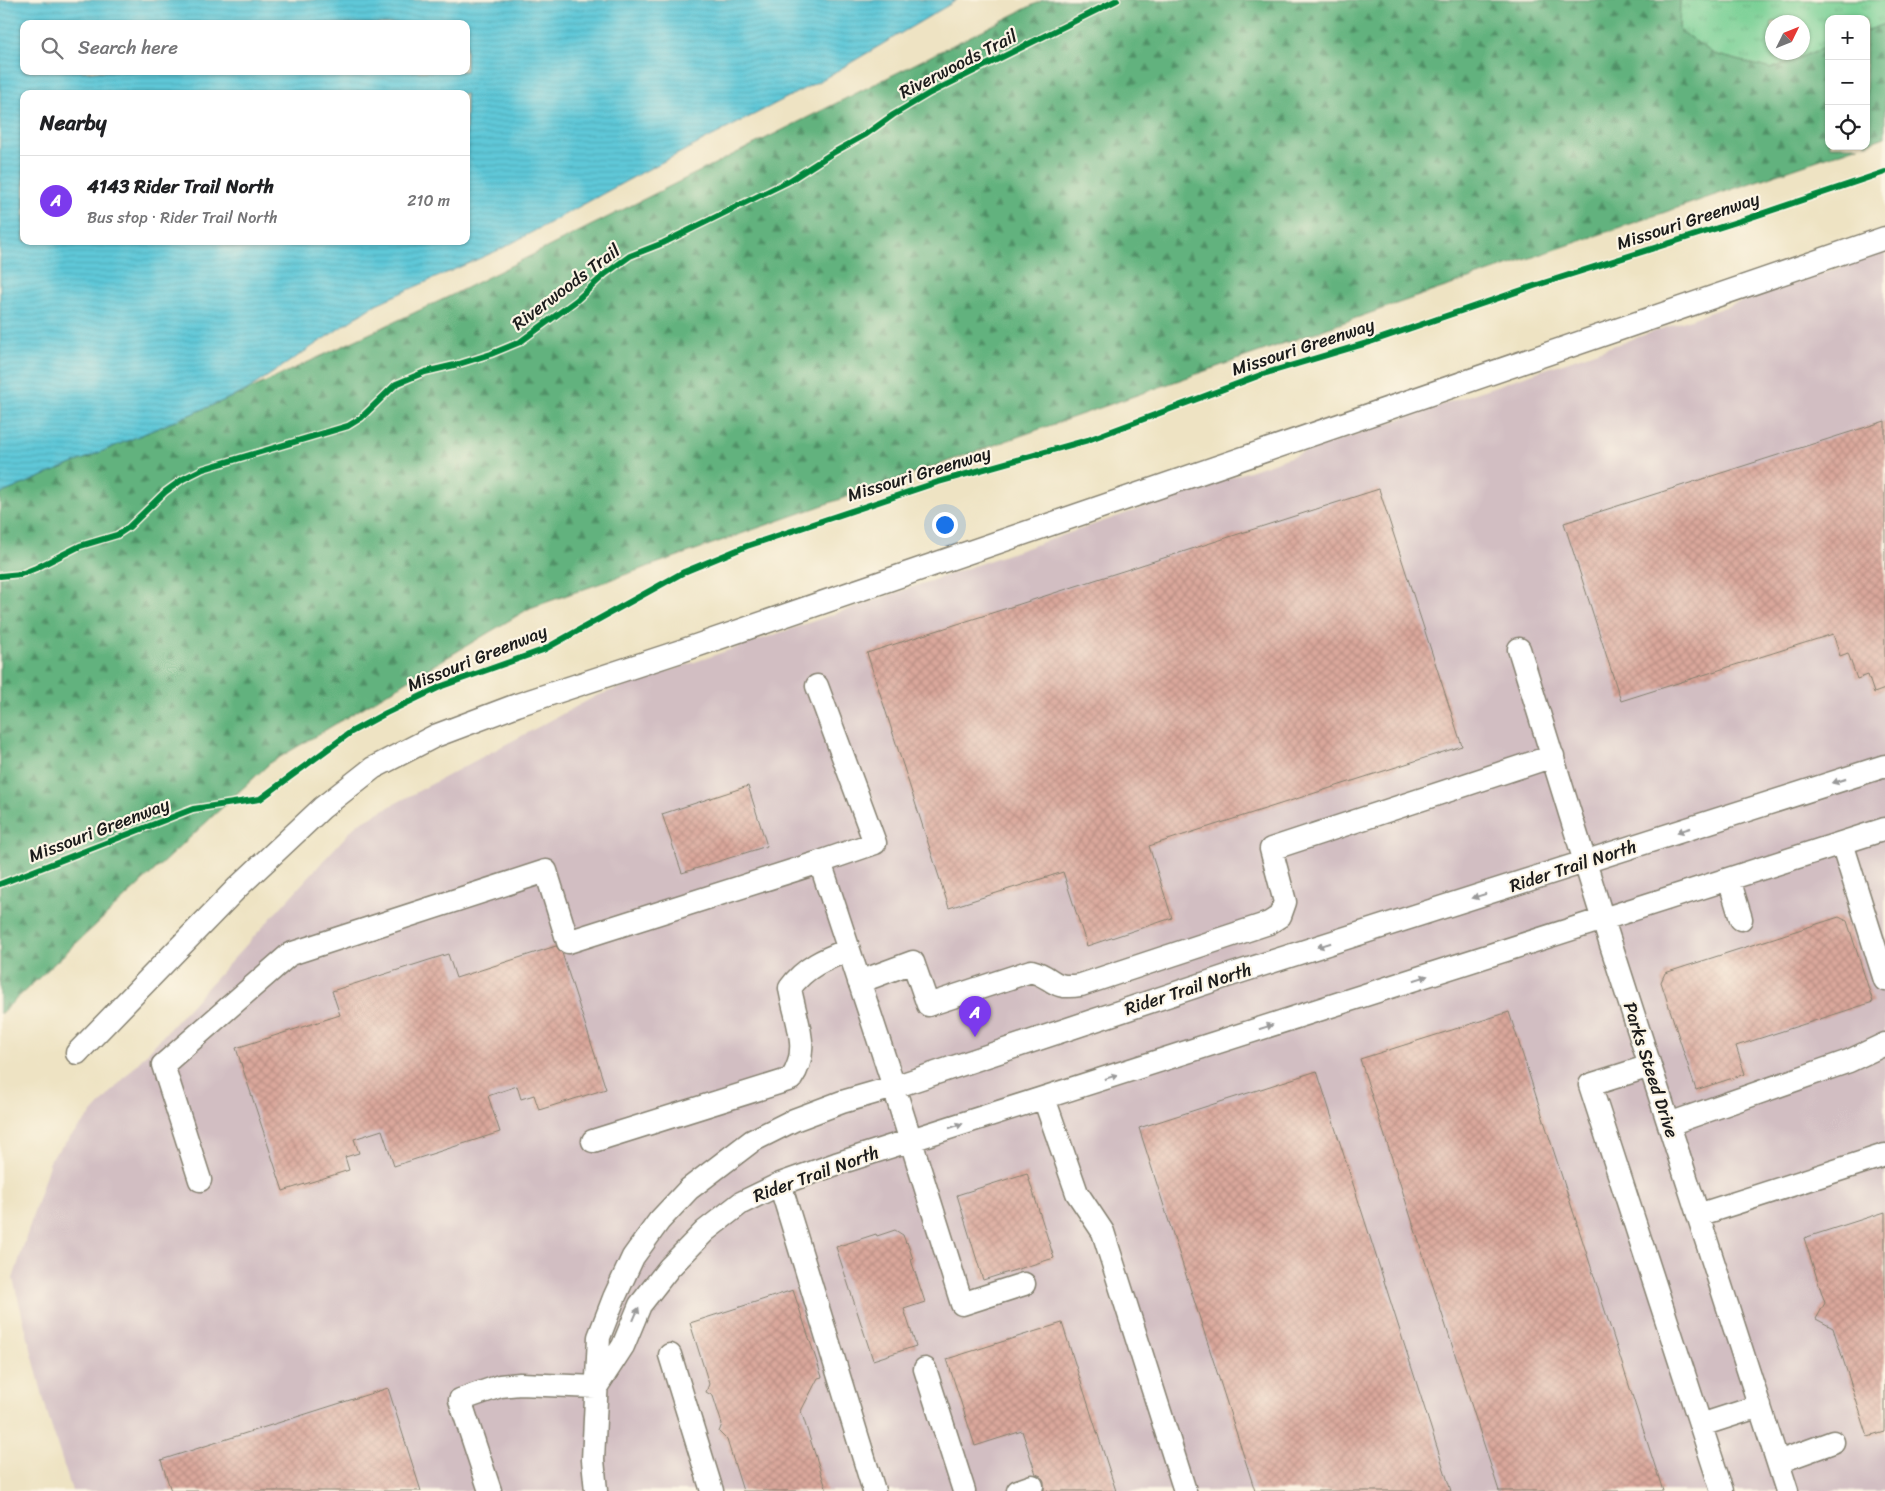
<!DOCTYPE html>
<html lang="en">
<head>
<meta charset="utf-8">
<style>
	:root { --surface:#fff; --page:#f6f6f6; --text:#202124; --muted:#757577; --line:#e0e0e0; --accent:#7c3aed }
	body { margin:0; font-family:Sriracha,sans-serif; background:var(--page); color:var(--text) }
	.controls { position:absolute; right:15px; top:15px; display:grid; overflow:hidden; border-radius:10px; box-shadow:0 1px 4px #0004 }
	.controls button { width:45px; height:45px; display:grid; place-items:center; padding:0; border:0; border-bottom:1px solid var(--line); background:var(--surface); color:var(--text); font:25px sans-serif }
	.compass { position:absolute; left:1765px; top:15px; width:45px; height:45px; border-radius:50%; background:var(--surface); box-shadow:0 1px 4px #0004; rotate:47deg }
	.you { position:absolute; left:944px; top:524px; width:18px; height:18px; margin:-12px; border:4px solid #fff; border-radius:50%; background:#1a73e8; box-shadow:0 0 0 8px #1a73e833 }
	.badge { display:grid; place-items:center; width:32px; height:32px; border-radius:50%; background:var(--accent); color:#fff; font-size:16px; font-weight:700 }
	.pin { position:absolute; translate:-50% -41px; filter:drop-shadow(0 1px 2px #0008) }
	.pin::after { content:''; position:absolute; top:26px; width:18px; height:15px; background:inherit; clip-path:polygon(0 0,100% 0,50% 100%) }
	.list { margin:0; padding:0; list-style:none }
	h2 { display:flex; justify-content:space-between; align-items:center; height:65px; margin:0; padding:0 20px; font-size:21px }
	h2 small { font-size:16px; font-weight:400; color:var(--muted) }
	.list li { display:grid; grid-template-columns:32px 1fr auto; gap:15px; align-items:center; box-sizing:border-box; height:90px; padding:0 20px; border-top:1px solid var(--line) }
	.list b { display:block; font-size:19px; white-space:nowrap }
	.list p { margin:0; font-size:16px; white-space:nowrap; color:var(--muted) }
	.list em { font-size:16px; font-style:normal; color:var(--muted) }
	.icon { flex:none; width:28px; height:28px; fill:none; stroke:currentColor; stroke-width:2; stroke-linecap:round; stroke-linejoin:round }
	.map { position:relative; flex:none; width:1885px; height:1491px; overflow:hidden }
	.search { position:absolute; background:var(--surface); box-shadow:0 1px 4px #0004; left:20px; top:20px; width:450px; height:55px; display:flex; align-items:center; gap:12px; box-sizing:border-box; padding:0 18px; border-radius:10px; color:var(--muted); font-size:19px }
	.panel { position:absolute; background:var(--surface); box-shadow:0 1px 4px #0004; left:20px; top:90px; width:450px; height:155px; border-radius:10px }
	.map>svg:first-child { display:block }
	.industrial { fill:#d2bec2 }
	.grass { fill:url(#grass-tufts); stroke:#4a7658; fill-rule:evenodd }
	.forest { fill:url(#forest-firs); stroke:#3f674d }
	.water { fill:url(#water-rules); stroke:#3d727a; fill-rule:evenodd }
	.building { fill:url(#building-cross-hatch) }
	.lines { fill:none; stroke-linecap:round; stroke-linejoin:round }
	.minor-casing { stroke:#858070; stroke-width:25 }
	.minor { stroke:#fff; stroke-width:22 }
	.cycleway-casing { stroke:#fcf5e5; stroke-width:9 }
	.cycleway { stroke:#00873e; stroke-width:6 }
	.oneway { fill:#999 }
	.labels { text-anchor:middle; stroke-width:4.5; stroke-linejoin:round; paint-order:stroke }
	.street-label { font-size:18px; fill:#1c1c1c; stroke:#fcf5e5 }
</style>
</head>
<body>
<div class="map">
<svg width="1885" height="1491" viewBox="0 0 1885 1491">
	<defs>
		<pattern id="grass-tufts" width="24" height="20" patternUnits="userSpaceOnUse" patternTransform="scale(1.25)"><rect width="24" height="20" fill="#79d095"/><path d="M3 7l-1-3M5 7V3M7 7l1-3M15 17l-1-3M17 17v-4M19 17l1-3" fill="none" stroke="#68b280"/></pattern>
		<pattern id="forest-firs" width="22" height="20" patternUnits="userSpaceOnUse" patternTransform="scale(1.25)"><rect width="22" height="20" fill="#62b27e"/><path d="M5 1l3.5 6h-7zM16 11l3.5 6h-7z" fill="#509066"/></pattern>
		<pattern id="water-rules" width="6" height="5" patternUnits="userSpaceOnUse" patternTransform="scale(1.25)"><rect width="6" height="5" fill="#5ec8d8"/><path d="M0 2.5h6" fill="none" stroke="#51abb9"/></pattern>
		<pattern id="building-cross-hatch" width="8" height="8" patternUnits="userSpaceOnUse" patternTransform="scale(1.25)"><rect width="8" height="8" fill="#daa79b"/><path d="M0 0l8 8M0 8l8-8" fill="none" stroke="#ba8f85"/></pattern>
	</defs>
	<rect width="100%" height="100%" fill="#fcf5e5"/>
	<filter id="ink" filterUnits="userSpaceOnUse"><feTurbulence type="fractalNoise" baseFrequency=".02" numOctaves="2"/><feDisplacementMap in="SourceGraphic" scale="10" xChannelSelector="R" yChannelSelector="G"/><feConvolveMatrix kernelMatrix="1 2 1 2 8 2 1 2 1" color-interpolation-filters="sRGB"/></filter>
	<filter id="wash" filterUnits="userSpaceOnUse"><feTurbulence type="fractalNoise" baseFrequency=".0096" numOctaves="4" result="noise"/><feDisplacementMap in="SourceGraphic" scale="20" xChannelSelector="R" yChannelSelector="G"/><feGaussianBlur stdDeviation="1.12" result="paint"/><feColorMatrix in="noise" values="0 0 0 0 0 0 0 0 0 0 0 0 0 0 0 0 0 1.4 0 .05"/><feComposite in="paint" operator="in"/></filter>
	<g filter="url(#wash)">
		<rect width="100%" height="100%" fill="#eee3c3"/>
		<path class="industrial" d="M 1885,252 L 1885,1491 L 72,1491 L 48,1416 L 13,1279 L 51,1158 L 357,824 L 596,696 Z"/>
		<path class="grass" d="M 1680,0 L 1885,0 L 1885,24 L 1866,31 L 1866,19 L 1829,19 L 1829,46 L 1771,69 L 1714,54 L 1679,30 ZM 1772,22 L 1802,22 L 1802,52 L 1772,52 Z"/>
		<path class="forest" d="M 1043,0 L 1680,0 L 1679,30 L 1714,54 L 1771,69 L 1829,46 L 1829,146 L 1859,146 L 1416,297 L 530,608 L 270,763 L 0,1014 L 0,494 L 244,392 L 448,297 Z
			M 1885,24 L 1885,137 L 1866,144 L 1866,31 Z"/>
		<path class="water" d="M 0,0 L 957,0 L 825,78 L 643,172 L 501,249 L 376,304 L 244,392 L 0,494 ZM 24,24 L 466,24 L 466,71 L 24,71 ZM 24,94 L 466,94 L 466,241 L 24,241 Z"/>
		<g id="blocks">
			<path class="building" d="M 1885,421 L 1885,689 L 1874,693 L 1868,675 L 1857,679 L 1848,653 L 1840,656 L 1833,634 L 1621,701 L 1564,523 Z
				M 1379,489 L 1462,746 L 1149,846 L 1172,918 L 1087,946 L 1063,872 L 949,908 L 867,653 Z
				M 748,786 L 767,846 L 682,873 L 662,814 Z
				M 1839,917 L 1847,921 L 1873,1002 L 1736,1046 L 1745,1074 L 1696,1090 L 1661,982 L 1665,973 Z
				M 556,946 L 562,953 L 606,1089 L 539,1110 L 534,1095 L 521,1099 L 517,1086 L 488,1096 L 500,1132 L 394,1166 L 382,1130 L 354,1139 L 359,1153 L 345,1157 L 349,1170 L 283,1191 L 236,1048 L 340,1015 L 332,991 L 448,954 L 456,978 Z
				M 1509,1012 L 1663,1491 L 1499,1491 L 1360,1059 Z
				M 1317,1071 L 1451,1491 L 1255,1491 L 1139,1128 Z
				M 1027,1173 L 1054,1258 L 983,1280 L 957,1195 Z
				M 1885,1212 L 1885,1432 L 1868,1437 L 1833,1328 L 1816,1319 L 1825,1303 L 1804,1238 Z
				M 895,1230 L 903,1235 L 906,1243 L 907,1242 L 913,1259 L 911,1260 L 925,1302 L 904,1309 L 916,1346 L 873,1360 L 836,1247 L 876,1234 L 877,1236 Z
				M 793,1290 L 822,1377 L 818,1378 L 801,1411 L 827,1491 L 743,1491 L 727,1440 L 719,1432 L 722,1424 L 713,1396 L 706,1392 L 709,1384 L 690,1323 Z
				M 1062,1323 L 1116,1491 L 1044,1491 L 1044,1481 L 1041,1476 L 1036,1474 L 1022,1431 L 975,1446 L 947,1359 Z
				M 388,1388 L 421,1491 L 171,1491 L 161,1460 Z"/>
		</g>
	</g>
	<g filter="url(#ink)">
		<use href="#blocks" fill-opacity="0" stroke="#858070" stroke-width="1"/>
		<g class="lines">
			<g class="minor-casing">
				<path id="minor" d="M 1519,649 L 1603,920 L 1787,1491
					M 817,686 L 875,843 L 820,862 L 894,1087 L 962,1304 L 1024,1284
					M 1842,843 L 1885,980
					M 1729,879 L 1741,919
					M 859,982 L 913,962 L 928,1005 L 1031,971 C 1055,977 1050,990 1081,985 L 1269,923 L 1280,916 L 1285,902 L 1271,849 L 1553,756
					M 77,1053 L 238,887 L 322,808 L 373,768 L 435,736 L 517,705 L 681,651 L 1885,238
					M 1650,1066 L 1590,1085 L 1722,1491
					M 1044,1098 L 1077,1193 L 1103,1232 L 1185,1491
					M 1669,1124 L 1849,1061 L 1885,1044
					M 593,1141 L 791,1079 C 812,1049 795,1020 790,988 C 805,967 825,959 848,950
					M 200,1180 L 163,1065 L 290,954 L 546,871 L 568,942 L 820,862
					M 780,1184 L 874,1491
					M 1698,1215 L 1885,1155
					M 670,1355 L 712,1491
					M 925,1369 L 964,1491
					M 597,1386 L 623,1346 L 640,1305 L 669,1268 L 705,1231 L 741,1203 L 780,1184 L 836,1164 L 1885,829
					M 1701,1425 L 1760,1406
					M 1778,1462 L 1833,1442
					M 490,1491 L 460,1400 L 500,1386 L 520,1384 L 596,1387
					M 596,1491 L 593,1460 L 599,1337 L 614,1298 L 633,1257 L 659,1221 L 689,1189 L 752,1141 L 794,1120 L 842,1102 L 894,1087 L 1230,975 L 1885,766
					M 1018,1491 L 1032,1486"/>
			</g>
			<use href="#minor" class="minor"/>
			<g class="cycleway-casing">
				<path id="cycleway" d="M 0,576 L 21,574 L 36,568 L 80,546 L 117,535 L 129,527 L 165,492 L 183,479 L 203,469 L 348,426 L 361,418 L 396,384 L 425,372 L 459,364 L 491,354 L 520,342 L 577,300 L 605,274 L 630,256 L 663,243 L 789,181 L 831,154 L 865,135 L 893,115 L 930,93 L 1117,0
					M 0,884 L 193,809 L 260,799 L 351,732 L 386,713 L 442,686 L 543,650 L 684,572 L 747,546 L 938,482 L 1088,440 L 1266,373 L 1370,342 L 1534,286 L 1746,219 L 1885,172"/>
			</g>
			<use href="#cycleway" class="cycleway"/>
		</g>
		<defs><path id="oneway-solid" d="M-6-.8H1V-3.2L6.5 0L1 3.2V.8H-6Z" transform="scale(1.25)"/></defs>
		<g class="oneway">
			<use href="#oneway-solid" transform="translate(1839 781) rotate(162)"/>
			<use href="#oneway-solid" transform="translate(1684 830) rotate(162)"/>
			<use href="#oneway-solid" transform="translate(1479 896) rotate(162)"/>
			<use href="#oneway-solid" transform="translate(1324 945) rotate(162)"/>
			<use href="#oneway-solid" transform="translate(1421 978) rotate(-18)"/>
			<use href="#oneway-solid" transform="translate(1266 1027) rotate(-18)"/>
			<use href="#oneway-solid" transform="translate(1111 1077) rotate(-18)"/>
			<use href="#oneway-solid" transform="translate(956 1126) rotate(-18)"/>
			<use href="#oneway-solid" transform="translate(636 1314) rotate(-67)"/>
		</g>
	</g>
	<g class="labels">
		<g class="street-label">
			<text transform="translate(958 64) rotate(-27)" y="6">Riverwoods Trail</text>
			<text transform="translate(1688 221) rotate(-18)" y="6">Missouri Greenway</text>
			<text transform="translate(566 287) rotate(-37)" y="6">Riverwoods Trail</text>
			<text transform="translate(1303 347) rotate(-18)" y="6">Missouri Greenway</text>
			<text transform="translate(919 474) rotate(-17)" y="6">Missouri Greenway</text>
			<text transform="translate(477 658) rotate(-22)" y="6">Missouri Greenway</text>
			<text transform="translate(99 830) rotate(-21)" y="6">Missouri Greenway</text>
			<text transform="translate(1573 866) rotate(-18)" y="6">Rider Trail North</text>
			<text transform="translate(1188 989) rotate(-18)" y="6">Rider Trail North</text>
			<text transform="translate(1651 1070) rotate(72)" y="6">Parks Steed Drive</text>
			<text transform="translate(816 1174) rotate(-20)" y="6">Rider Trail North</text>
		</g>
	</g>
</svg>
<div class="controls">
<button>+</button>
<button>−</button>
<button><svg class="icon" aria-label="locate" viewBox="0 0 24 24"><circle cx="12" cy="12" r="6"/><path d="M12 2v4M12 18v4M2 12h4M18 12h4"/></svg></button>
</div>
<svg class="compass" viewBox="-18 -18 36 36"><path d="M0-13l5 13h-10z" fill="#e53935"/><path d="M0 13l5-13h-10z" fill="#757577"/></svg>
<div class="you"></div>
<div class="pin badge" style="left:975px;top:1037px">A</div>
<div class="search"><svg class="icon" aria-label="search" viewBox="0 0 24 24"><circle cx="10" cy="10" r="6"/><path d="M15 15l6 6"/></svg>Search here</div>
<section class="panel">
<h2>Nearby<small></small></h2>
<ul class="list">
<li><span class="badge">A</span><div><b>4143 Rider Trail North</b><p>Bus stop · Rider Trail North</p></div><em>210 m</em></li>
</ul>
</section>
</div>
</body>
</html>
